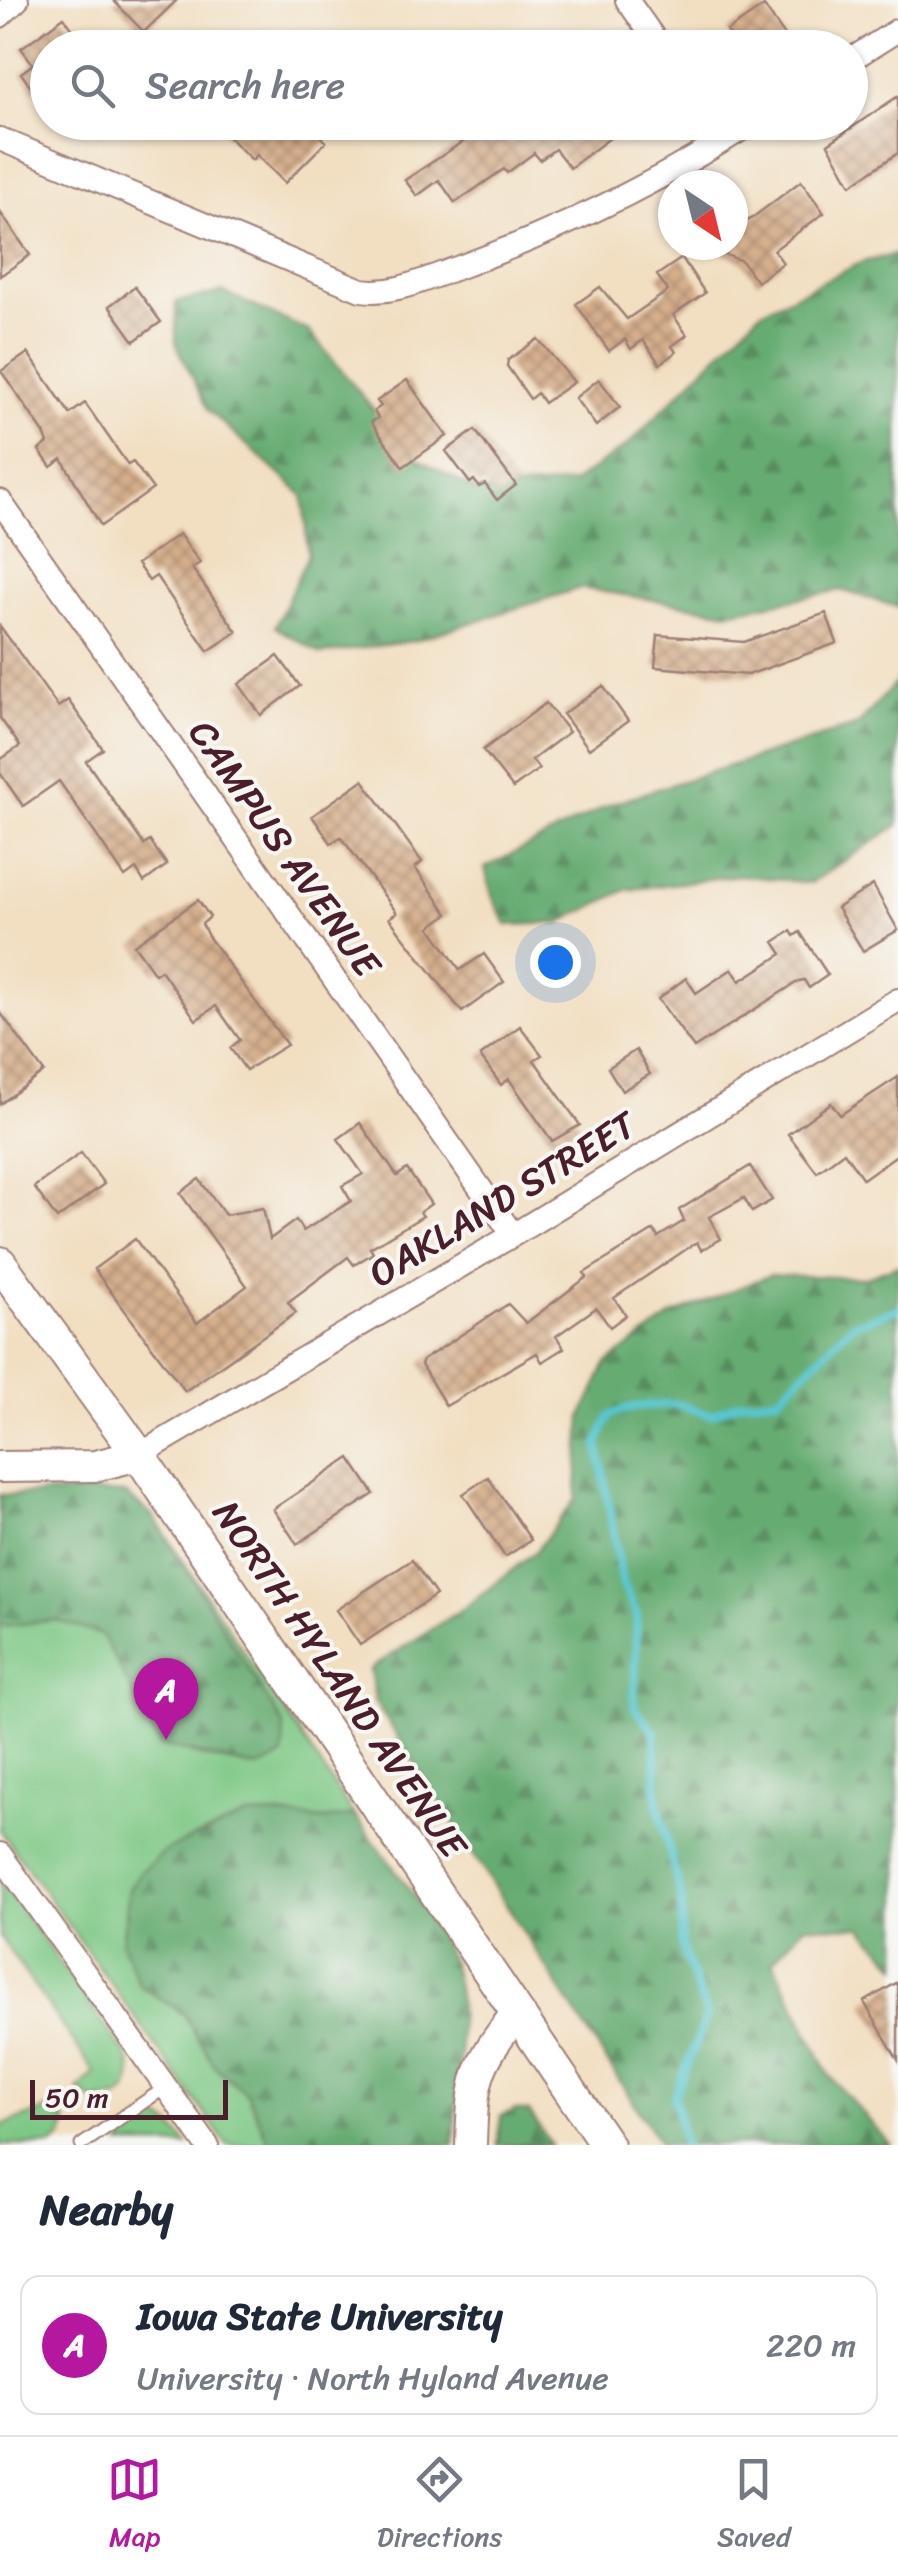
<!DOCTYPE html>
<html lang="en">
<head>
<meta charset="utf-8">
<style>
	:root { --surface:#fff; --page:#f2f2f3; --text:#1f2937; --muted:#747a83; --line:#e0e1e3; --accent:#b5179e }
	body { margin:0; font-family:Sriracha,sans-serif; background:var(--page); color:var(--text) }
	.compass { position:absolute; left:658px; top:170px; width:90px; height:90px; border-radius:50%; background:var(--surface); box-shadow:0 2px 8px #0004; rotate:145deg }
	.scale { position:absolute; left:30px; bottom:25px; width:198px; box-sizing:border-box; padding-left:10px; border:5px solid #4a1f2b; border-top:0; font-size:28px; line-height:35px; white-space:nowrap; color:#4a1f2b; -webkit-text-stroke:8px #f6f6f2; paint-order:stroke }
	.you { position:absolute; left:555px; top:962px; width:35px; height:35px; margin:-25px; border:8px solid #fff; border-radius:50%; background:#1a73e8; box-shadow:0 0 0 15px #1a73e833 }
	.badge { display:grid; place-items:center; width:65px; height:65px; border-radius:50%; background:var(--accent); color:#fff; font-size:32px; font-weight:700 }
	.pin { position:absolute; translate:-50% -82px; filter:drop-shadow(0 2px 5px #0008) }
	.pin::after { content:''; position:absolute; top:52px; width:35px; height:30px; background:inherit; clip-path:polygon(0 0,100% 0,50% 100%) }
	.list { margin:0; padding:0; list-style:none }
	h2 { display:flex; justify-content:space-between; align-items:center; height:130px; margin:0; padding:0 40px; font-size:42px }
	h2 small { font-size:32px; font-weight:400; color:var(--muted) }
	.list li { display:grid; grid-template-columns:65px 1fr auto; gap:30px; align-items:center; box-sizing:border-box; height:140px; margin:0 20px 20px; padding:0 20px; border:2px solid var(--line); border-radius:20px }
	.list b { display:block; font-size:38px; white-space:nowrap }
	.list p { margin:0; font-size:32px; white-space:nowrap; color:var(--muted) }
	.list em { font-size:32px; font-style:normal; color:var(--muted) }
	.icon { flex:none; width:55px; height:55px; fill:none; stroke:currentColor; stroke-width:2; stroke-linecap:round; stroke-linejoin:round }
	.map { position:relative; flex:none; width:898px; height:2145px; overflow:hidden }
	.search { position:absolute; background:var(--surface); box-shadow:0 2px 8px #0004; left:30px; right:30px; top:30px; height:110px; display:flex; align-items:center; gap:25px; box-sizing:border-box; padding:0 35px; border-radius:55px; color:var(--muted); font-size:38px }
	.sheet { height:290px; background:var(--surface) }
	nav { display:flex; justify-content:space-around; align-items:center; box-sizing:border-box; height:140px; border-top:2px solid var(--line); background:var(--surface); font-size:28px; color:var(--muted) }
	nav a { display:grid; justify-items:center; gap:5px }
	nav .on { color:var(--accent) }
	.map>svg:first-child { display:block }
	.green { fill:#7ec885; stroke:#647458; stroke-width:2.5 }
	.forest { fill:url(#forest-firs); stroke:#58664e; stroke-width:2.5 }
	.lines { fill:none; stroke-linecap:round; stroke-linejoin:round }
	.stream { stroke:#59c6cf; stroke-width:8 }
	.building { fill:url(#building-cross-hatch) }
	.service-casing { stroke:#9e7f76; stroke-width:15 }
	.minor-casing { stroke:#9e7f76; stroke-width:26 }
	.tertiary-casing { stroke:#9e7f76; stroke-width:34 }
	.secondary-casing { stroke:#9e7f76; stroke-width:36 }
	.service { stroke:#fff; stroke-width:11 }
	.minor { stroke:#fff; stroke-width:22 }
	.tertiary { stroke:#fff; stroke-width:30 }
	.secondary { stroke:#fff; stroke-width:32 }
	.labels { text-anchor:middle; stroke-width:8; stroke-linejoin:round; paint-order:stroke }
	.street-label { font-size:38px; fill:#4a1f2b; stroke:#f6f6f2 }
</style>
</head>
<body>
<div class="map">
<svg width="898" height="2145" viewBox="0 0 898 2145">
	<defs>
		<pattern id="forest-firs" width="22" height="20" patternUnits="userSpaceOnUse" patternTransform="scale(2.5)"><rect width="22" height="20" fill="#66ac72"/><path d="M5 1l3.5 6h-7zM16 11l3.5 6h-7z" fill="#568b5e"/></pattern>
		<pattern id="building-cross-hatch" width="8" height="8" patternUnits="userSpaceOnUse" patternTransform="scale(2.5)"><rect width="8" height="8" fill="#d5af8c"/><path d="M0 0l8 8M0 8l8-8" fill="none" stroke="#af8e73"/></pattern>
	</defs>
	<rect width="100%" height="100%" fill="#f6f6f2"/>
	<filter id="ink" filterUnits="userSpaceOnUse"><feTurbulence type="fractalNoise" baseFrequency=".01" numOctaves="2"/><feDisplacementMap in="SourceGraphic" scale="20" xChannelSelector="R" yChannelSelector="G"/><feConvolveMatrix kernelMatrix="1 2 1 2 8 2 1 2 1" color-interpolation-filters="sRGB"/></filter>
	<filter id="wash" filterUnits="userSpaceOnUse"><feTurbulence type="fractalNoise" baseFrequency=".0048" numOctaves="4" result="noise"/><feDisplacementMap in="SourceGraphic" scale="40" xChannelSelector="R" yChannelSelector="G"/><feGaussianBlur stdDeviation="2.25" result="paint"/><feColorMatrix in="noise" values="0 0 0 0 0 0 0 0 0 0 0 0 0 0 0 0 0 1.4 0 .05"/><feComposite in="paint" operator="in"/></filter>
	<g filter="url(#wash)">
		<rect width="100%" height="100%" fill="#f2dfc2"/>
		<path class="green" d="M 153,1516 L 354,1815 L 325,1820 L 280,1815 L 129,1889 L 139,1985 L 184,2014 L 215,2067 L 247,2093 L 270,2145 L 227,2145 L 0,1830 L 0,1626 L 56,1620 L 102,1635 L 126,1673 L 139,1712 L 191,1754 L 259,1768 L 284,1726 Z
			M 0,1880 L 126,2054 C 134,2070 134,2087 118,2098 L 94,2101 L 78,2090 L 95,2073 L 0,1937 Z
			M 52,2108 L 66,2121 L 63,2137 L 52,2145 L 0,2145 L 0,2126 Z
			M 155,2117 L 170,2124 L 188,2145 L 121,2145 L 141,2120 Z"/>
		<path class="forest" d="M 898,254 L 898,607 L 841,590 L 729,612 L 580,588 L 413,641 L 321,654 L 275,627 L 308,555 L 303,495 L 208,410 L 176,343 L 176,302 L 223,292 L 309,331 L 411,455 L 479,492 L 573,483 L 629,444 L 760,312 L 863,262 Z
			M 898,680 L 898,825 L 811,883 L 739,875 L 626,890 L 559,923 L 507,925 L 492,896 L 485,868 L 613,803 L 858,725 Z
			M 898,1265 L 898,1966 L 861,1927 L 804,1926 L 773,1961 L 829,2075 L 891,2145 L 661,2145 L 375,1702 L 370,1669 L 468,1605 L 535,1552 L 576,1499 L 582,1417 L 606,1364 L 673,1315 L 770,1275 L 864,1278 Z
			M 90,1492 L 125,1494 L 153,1516 L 284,1726 L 283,1756 L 259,1768 L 160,1745 L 102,1635 L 56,1620 L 0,1626 L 0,1495 Z
			M 280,1815 L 325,1820 L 354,1815 C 387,1860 428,1907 449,1958 C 469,2007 456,2092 454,2145 L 270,2145 L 247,2093 L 215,2067 L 184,2014 L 139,1985 L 122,1943 L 129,1889 L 140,1872 L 168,1849 L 246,1816 Z
			M 515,2110 L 529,2112 L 551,2145 L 497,2145 L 501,2116 Z"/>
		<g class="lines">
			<path class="stream" d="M 684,2145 L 674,2096 L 707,2016 L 681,1945 L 682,1901 L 657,1800 L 655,1732 L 634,1707 L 637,1615 L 622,1583 L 598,1443 L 610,1415 L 633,1407 L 677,1404 L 710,1415 L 743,1401 L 778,1398 L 853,1324 L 898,1309"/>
		</g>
		<g id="blocks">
			<path class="building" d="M 113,0 L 177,0 L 144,32 Z
				M 764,6 L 785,36 L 769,48 L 739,48 L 727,31 Z
				M 64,17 L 85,48 L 48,48 L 48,85 L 34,92 L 21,73 L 33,64 L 21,48 Z
				M 898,96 L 898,153 L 851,185 L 828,144 Z
				M 213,122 L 306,122 L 326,142 L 285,183 L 257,155 L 252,160 Z
				M 493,122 L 631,122 L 570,168 L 555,149 L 540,160 L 534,153 L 507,173 L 504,169 L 455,203 L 439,180 L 417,196 L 405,180 Z
				M 801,181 L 824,213 L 774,250 L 783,263 L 757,282 L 742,261 L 718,252 L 733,245 L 733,201 L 748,221 Z
				M 0,212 L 30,255 L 0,276 Z
				M 682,258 L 705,293 L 673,315 L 687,335 L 672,346 L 676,352 L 660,364 L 643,340 L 631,349 L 625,339 L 609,351 L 576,304 L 600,287 L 627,319 L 668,291 L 657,275 Z
				M 135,287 L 161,322 L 134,341 L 109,306 Z
				M 538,339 L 574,382 L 544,403 L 537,393 L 530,399 L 507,366 L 508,360 Z
				M 28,353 L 70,414 L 85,403 L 128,465 L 133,462 L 153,489 L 101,526 L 62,459 L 51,467 L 39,450 L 48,443 L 44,433 L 1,371 Z
				M 599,379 L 620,407 L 596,426 L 575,398 Z
				M 407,380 L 447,436 L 403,467 L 371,422 L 378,418 L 374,411 L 381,406 L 377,401 Z
				M 475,430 L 516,485 L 497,500 L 485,484 L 479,487 L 474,480 L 470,483 L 446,451 Z
				M 179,534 L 200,563 L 192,568 L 237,632 L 208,651 L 156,576 L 149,581 L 137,564 Z
				M 826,613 L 837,643 L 748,675 L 655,667 L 658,635 L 744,642 Z
				M 0,626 L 58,707 L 68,700 L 103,749 L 86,761 L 144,845 L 150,841 L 167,865 L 144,882 L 136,869 L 125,877 L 59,781 L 23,806 L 0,773 L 0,760 L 20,746 L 0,718 Z
				M 278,656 L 300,686 L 261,715 L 239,684 Z
				M 603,686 L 628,721 L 589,749 L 563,714 Z
				M 546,703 L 569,732 L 532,760 L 539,769 L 513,788 L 483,750 Z
				M 363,780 L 422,862 L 415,868 L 448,914 L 430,927 L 460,970 L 484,954 L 504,982 L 462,1012 L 389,918 L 397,913 L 341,837 L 331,843 L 312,816 Z
				M 873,885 L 898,930 L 863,951 L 837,908 Z
				M 198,900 L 210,917 L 202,924 L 208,936 L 287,1045 L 246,1070 L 230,1048 L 240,1040 L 216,1006 L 196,1020 L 161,970 L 155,974 L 134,945 Z
				M 791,931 L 794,936 L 800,932 L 828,975 L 809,988 L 804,980 L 799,981 L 694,1048 L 658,999 L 686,978 L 696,993 L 732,969 L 740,981 L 782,954 L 774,942 Z
				M 0,1012 L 44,1072 L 0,1104 Z
				M 520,1026 L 542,1055 L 534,1060 L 580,1125 L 552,1141 L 509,1079 L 501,1085 L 480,1056 Z
				M 636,1050 L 650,1074 L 622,1091 L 608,1068 Z
				M 898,1077 L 898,1154 L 863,1179 L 844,1152 L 817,1172 L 788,1134 L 831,1103 L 840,1115 Z
				M 360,1123 L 397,1176 L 407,1169 L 431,1204 L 420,1212 L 423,1216 L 370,1248 L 373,1253 L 354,1265 L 348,1257 L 288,1302 L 296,1313 L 185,1391 L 94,1269 L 135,1239 L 197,1323 L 247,1286 L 180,1193 L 199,1179 L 225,1215 L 263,1208 L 270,1239 L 296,1220 L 303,1231 L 351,1201 L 342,1186 L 363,1174 L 338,1139 Z
				M 81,1153 L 104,1184 L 57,1219 L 34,1187 Z
				M 750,1166 L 772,1200 L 752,1212 L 744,1198 L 709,1217 L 721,1239 L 701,1250 L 697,1242 L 614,1298 L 626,1315 L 610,1327 L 596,1308 L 556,1336 L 564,1348 L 542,1362 L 537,1353 L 446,1406 L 421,1365 L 423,1360 L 508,1304 L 526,1323 L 587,1277 L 584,1273 L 654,1230 L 658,1237 L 684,1221 L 679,1210 Z
				M 350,1458 L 374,1494 L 297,1544 L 273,1509 Z
				M 488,1477 L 531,1540 L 505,1557 L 463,1494 Z
				M 412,1560 L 436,1595 L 360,1645 L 336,1610 Z
				M 898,1982 L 898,2060 L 864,2002 Z"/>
		</g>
	</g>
	<g filter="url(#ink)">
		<use href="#blocks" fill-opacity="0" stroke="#9e7f76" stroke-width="2.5"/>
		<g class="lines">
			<g class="service-casing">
				<path id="service" d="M 81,2145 L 166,2087"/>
			</g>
			<g class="minor-casing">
				<path id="minor" d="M 627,0 L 661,48
					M 0,16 L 17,0
					M 850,60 L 898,30
					M 0,139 L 361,290 C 395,295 425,279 457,268 C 562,230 658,183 753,122
					M 0,501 L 513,1235
					M 139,1455 L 513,1235 L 898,1000
					M 0,1854 L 207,2145"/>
			</g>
			<g class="tertiary-casing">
				<path id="tertiary" d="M 0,1467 L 95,1466 L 139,1455
					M 471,2145 C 473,2078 475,2066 517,2013"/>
			</g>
			<g class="secondary-casing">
				<path id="secondary" d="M 0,1263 L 139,1455 L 607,2145"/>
			</g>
			<use href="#service" class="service"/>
			<use href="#minor" class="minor"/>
			<use href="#tertiary" class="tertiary"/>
			<use href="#secondary" class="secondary"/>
		</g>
	</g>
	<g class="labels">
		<g class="street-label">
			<text transform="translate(285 848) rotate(55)" y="13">CAMPUS AVENUE</text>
			<text transform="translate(502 1199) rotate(-31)" y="13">OAKLAND STREET</text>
			<text transform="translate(340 1679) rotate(56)" y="13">NORTH HYLAND AVENUE</text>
		</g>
	</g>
</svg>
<svg class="compass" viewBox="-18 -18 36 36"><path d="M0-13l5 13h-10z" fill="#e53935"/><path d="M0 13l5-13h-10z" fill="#747a83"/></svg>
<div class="scale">50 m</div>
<div class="you"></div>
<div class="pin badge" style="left:166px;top:1740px">A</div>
<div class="search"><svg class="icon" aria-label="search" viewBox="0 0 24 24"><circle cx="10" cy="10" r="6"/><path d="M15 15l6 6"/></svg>Search here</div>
</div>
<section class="sheet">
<h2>Nearby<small></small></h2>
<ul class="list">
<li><span class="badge">A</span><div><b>Iowa State University</b><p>University · North Hyland Avenue</p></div><em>220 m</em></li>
</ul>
</section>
<nav>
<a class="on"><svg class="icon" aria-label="map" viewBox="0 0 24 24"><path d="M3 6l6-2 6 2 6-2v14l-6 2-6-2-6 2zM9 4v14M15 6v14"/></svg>Map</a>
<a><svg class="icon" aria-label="directions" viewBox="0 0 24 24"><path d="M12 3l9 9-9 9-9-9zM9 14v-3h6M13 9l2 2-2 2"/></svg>Directions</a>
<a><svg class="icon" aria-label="saved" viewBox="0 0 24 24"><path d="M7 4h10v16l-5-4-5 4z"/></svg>Saved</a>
</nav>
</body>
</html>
